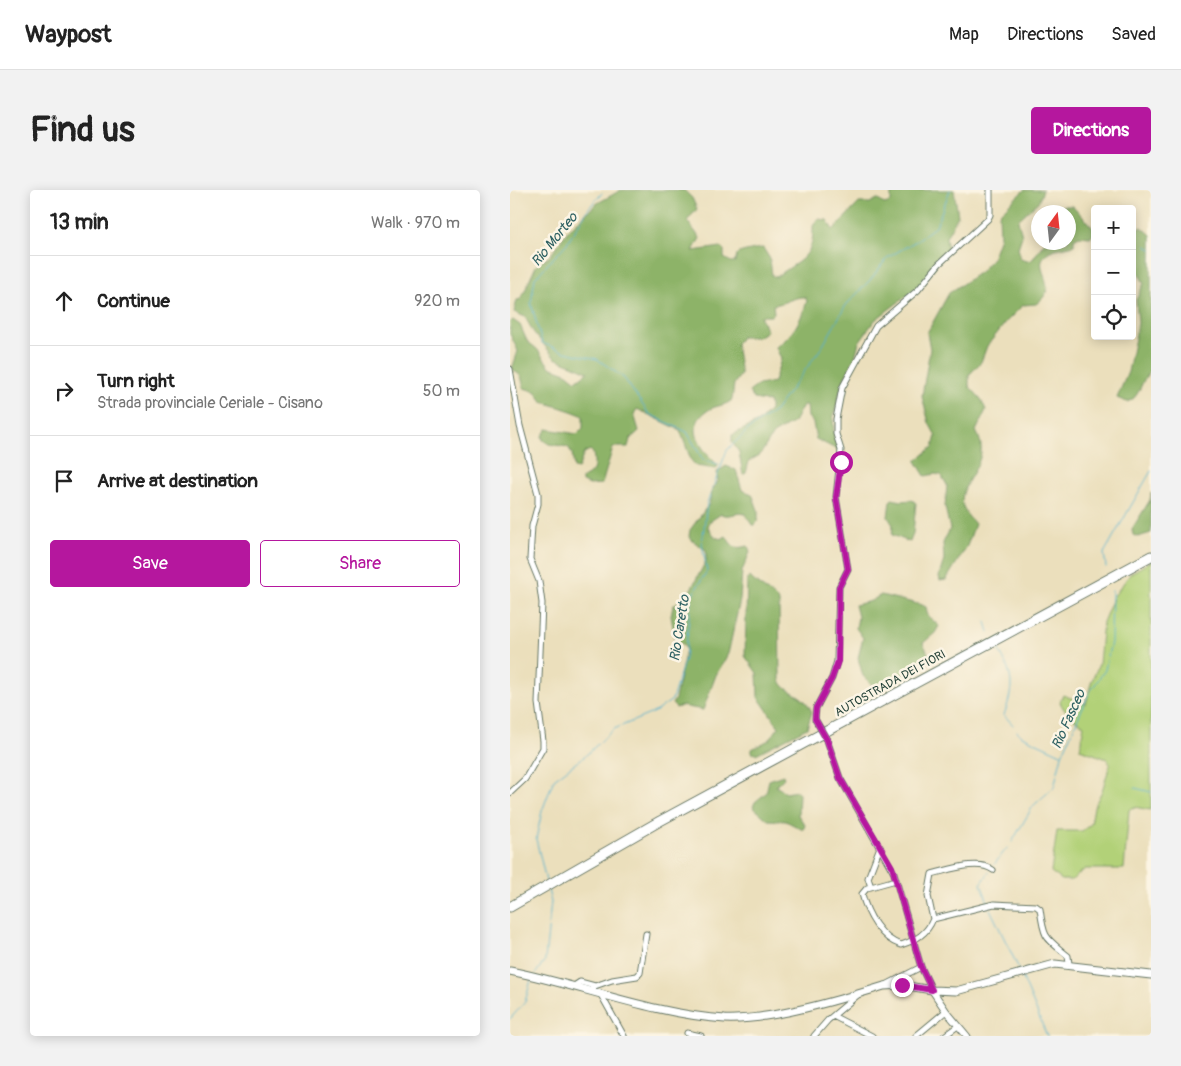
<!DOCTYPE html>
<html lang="en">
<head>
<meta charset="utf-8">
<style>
	:root { --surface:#fff; --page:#f2f2f2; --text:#222; --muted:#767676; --line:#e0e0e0; --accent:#b5179e }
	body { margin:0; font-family:Pangolin,sans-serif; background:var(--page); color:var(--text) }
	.controls { position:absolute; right:15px; top:15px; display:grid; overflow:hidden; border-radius:5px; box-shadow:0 2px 12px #0003 }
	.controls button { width:45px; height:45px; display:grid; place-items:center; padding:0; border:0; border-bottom:1px solid var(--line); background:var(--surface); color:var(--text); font:25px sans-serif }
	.compass { position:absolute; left:521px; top:15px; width:45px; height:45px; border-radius:50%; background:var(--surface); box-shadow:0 2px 12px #0003; rotate:15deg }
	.stop { position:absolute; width:15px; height:15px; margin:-11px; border:4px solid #b5179e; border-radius:50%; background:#fff }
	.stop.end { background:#b5179e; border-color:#fff; box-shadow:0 1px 5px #0008 }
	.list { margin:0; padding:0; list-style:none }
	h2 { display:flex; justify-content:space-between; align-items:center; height:65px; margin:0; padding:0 20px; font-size:21px }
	h2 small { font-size:16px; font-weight:400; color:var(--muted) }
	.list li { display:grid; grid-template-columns:32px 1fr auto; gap:15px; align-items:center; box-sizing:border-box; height:90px; padding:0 20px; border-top:1px solid var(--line) }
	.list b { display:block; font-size:19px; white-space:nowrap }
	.list p { margin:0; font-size:16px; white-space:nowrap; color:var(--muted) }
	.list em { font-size:16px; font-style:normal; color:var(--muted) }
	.actions { display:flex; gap:10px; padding:15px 20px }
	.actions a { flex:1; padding:11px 0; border:1px solid var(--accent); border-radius:5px; text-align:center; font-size:18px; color:var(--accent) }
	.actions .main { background:var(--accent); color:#fff }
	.icon { flex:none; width:28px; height:28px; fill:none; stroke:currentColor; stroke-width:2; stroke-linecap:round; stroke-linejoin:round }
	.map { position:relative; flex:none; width:641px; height:846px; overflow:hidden; border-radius:5px }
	header { display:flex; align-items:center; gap:30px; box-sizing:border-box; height:70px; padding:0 25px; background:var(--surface); border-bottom:1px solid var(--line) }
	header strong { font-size:24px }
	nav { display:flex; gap:28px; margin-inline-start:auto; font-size:18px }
	.intro { display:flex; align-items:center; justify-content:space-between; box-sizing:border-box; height:120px; padding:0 30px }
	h1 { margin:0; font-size:35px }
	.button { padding:12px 22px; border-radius:5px; background:var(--accent); color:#fff; font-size:18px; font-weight:700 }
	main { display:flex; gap:30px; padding:0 30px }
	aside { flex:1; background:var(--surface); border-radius:5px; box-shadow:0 2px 12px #0003 }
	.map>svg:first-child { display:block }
	.green { fill:#b2d178; stroke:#688756 }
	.forest { fill:#8db368; stroke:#56784e }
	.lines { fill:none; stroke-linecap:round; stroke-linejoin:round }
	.stream { stroke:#4fb0ce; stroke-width:1 }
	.minor-casing { stroke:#667664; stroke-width:7 }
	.tertiary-casing { stroke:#667664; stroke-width:8 }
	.secondary-casing { stroke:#667664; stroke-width:9 }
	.motorway-casing { stroke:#667664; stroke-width:11 }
	.minor { stroke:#fff; stroke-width:5 }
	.tertiary { stroke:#fff; stroke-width:6 }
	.secondary { stroke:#fff; stroke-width:7 }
	.motorway { stroke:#fff; stroke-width:9 }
	.minor-bridge-casing { stroke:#667664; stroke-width:7; stroke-linecap:butt }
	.minor-bridge { stroke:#fff; stroke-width:5 }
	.route { stroke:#b5179e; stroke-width:6 }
	.labels { text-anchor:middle; stroke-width:5; stroke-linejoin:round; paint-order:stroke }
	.street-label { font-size:12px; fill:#1f3d34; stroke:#fcf5e5 }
	.water-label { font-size:14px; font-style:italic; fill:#2d6062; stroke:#fcf5e5 }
</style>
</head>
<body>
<header>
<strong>Waypost</strong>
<nav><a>Map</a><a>Directions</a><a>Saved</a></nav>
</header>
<div class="intro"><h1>Find us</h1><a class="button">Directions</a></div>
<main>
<aside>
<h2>13 min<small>Walk · 970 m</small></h2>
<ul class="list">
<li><svg class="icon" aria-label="ahead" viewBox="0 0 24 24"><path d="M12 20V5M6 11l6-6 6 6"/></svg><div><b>Continue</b></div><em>920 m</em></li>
<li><svg class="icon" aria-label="right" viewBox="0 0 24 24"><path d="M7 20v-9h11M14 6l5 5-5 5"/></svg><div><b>Turn right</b><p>Strada provinciale Ceriale - Cisano</p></div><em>50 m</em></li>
<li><svg class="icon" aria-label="arrive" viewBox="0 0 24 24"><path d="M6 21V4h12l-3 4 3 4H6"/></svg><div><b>Arrive at destination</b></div></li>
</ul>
<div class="actions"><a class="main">Save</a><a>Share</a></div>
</aside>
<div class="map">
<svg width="641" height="846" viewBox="0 0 641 846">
	<rect width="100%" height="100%" fill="#fcf5e5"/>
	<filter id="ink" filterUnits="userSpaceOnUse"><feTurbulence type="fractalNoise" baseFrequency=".02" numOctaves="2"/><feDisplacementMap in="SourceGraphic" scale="10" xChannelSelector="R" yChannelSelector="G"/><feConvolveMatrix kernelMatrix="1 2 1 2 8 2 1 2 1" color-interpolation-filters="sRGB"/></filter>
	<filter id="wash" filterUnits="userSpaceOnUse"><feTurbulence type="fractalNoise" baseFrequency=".0096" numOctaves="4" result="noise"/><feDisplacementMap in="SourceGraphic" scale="20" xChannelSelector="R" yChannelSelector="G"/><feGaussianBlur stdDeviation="1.12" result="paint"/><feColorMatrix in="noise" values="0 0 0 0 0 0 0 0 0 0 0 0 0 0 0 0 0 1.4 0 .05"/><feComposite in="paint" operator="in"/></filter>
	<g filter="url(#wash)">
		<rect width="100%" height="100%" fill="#ebdfbc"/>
		<path class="green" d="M 641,371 L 641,620 L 624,617 L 619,620 L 614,679 L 575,679 L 562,690 L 552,690 L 541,682 L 547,641 L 572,641 L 581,634 L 584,617 L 592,601 L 600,575 L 597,569 L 570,559 L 574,535 C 564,530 554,522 550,512 L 553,505 L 576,514 L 581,493 L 589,474 L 593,432 L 604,406 L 621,383 Z"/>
		<path class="forest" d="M 111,0 L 174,0 L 182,8 L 187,19 L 177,31 L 190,48 L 183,61 L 211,57 L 214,60 L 214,68 L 221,72 L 225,72 L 227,64 C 229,62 249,58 253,58 L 260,69 L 262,86 L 266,87 C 289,70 304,69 303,36 L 308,29 L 317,30 L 323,40 L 349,13 L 360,13 L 367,9 L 374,14 L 381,12 L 381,0 L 444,0 L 448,26 L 436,47 L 438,60 L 411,95 L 365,130 L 349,152 L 345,167 L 332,194 L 323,229 L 324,248 L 330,261 L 306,249 L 303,233 L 298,227 L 297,215 L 293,215 L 284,232 L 263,244 L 250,265 L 239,271 L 236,283 L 233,285 L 229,262 L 222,252 L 222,245 L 248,232 L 260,220 L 260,212 L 244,209 L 239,202 L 248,195 L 264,192 L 271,169 L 266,157 C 283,146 291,130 297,111 L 295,107 C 285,106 274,114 263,115 L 264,123 L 261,126 L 250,126 L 257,141 L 248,147 L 231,147 L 226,154 L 231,184 L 224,194 L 222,210 C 215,216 208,215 200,219 C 172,235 192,261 208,275 L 206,279 L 186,276 L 181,270 L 170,240 L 127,219 L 124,224 L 129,241 L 120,249 L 118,257 L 103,257 L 92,294 L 80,295 L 72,292 L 72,288 C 86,283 85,276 83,263 L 80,260 L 74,263 L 68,279 L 64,278 L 62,263 L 58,257 L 39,254 L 33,250 L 32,246 L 37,239 L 67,244 L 73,238 L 73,226 C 69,223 40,214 32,212 L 26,202 L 14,198 L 11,186 L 2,179 L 8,161 L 0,144 L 0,132 L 3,130 L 10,135 L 17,151 L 27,159 L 40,177 L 56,183 L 66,191 L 78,182 L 45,168 L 24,143 L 15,127 L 4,122 L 7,110 L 11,109 L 26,76 L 40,66 L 57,42 L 86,14 Z
			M 514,0 L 533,0 L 529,11 L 508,30 L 512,46 L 508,58 L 511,69 L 516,71 L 522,70 L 534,53 L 558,52 L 558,22 L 545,22 L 552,16 L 563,16 L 583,38 L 584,44 L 580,47 L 569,46 L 564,49 L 564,55 C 557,57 547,58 540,61 C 520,73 543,90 535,105 C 533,108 529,112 526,114 L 513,115 L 496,132 L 477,156 L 471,172 L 459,185 L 459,196 L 471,209 L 476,220 L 466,241 C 486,276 441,293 455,321 C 457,326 462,330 465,334 L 457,356 L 436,390 L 430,391 L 429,386 L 434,370 L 433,353 L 440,339 L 435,317 L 437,295 L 431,285 L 425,284 L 415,286 L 406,271 L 423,257 L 426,246 L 419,233 L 412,206 L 420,159 L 417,143 L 439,103 L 470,82 L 482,69 L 490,47 L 489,24 Z
			M 632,37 L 641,45 L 641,180 C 630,190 631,208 617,212 L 607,208 L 618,182 L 628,133 L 626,110 L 634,93 L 622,72 L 622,41 Z
			M 216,276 L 226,280 L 232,300 L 242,304 L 248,320 L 248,331 L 244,335 L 242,335 L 235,324 C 227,321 219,328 211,324 L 199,332 L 198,338 L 205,347 L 211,349 L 216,346 C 223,358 225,359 238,356 L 240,362 L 232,381 L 230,410 L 218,464 L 206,485 L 193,520 L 172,516 L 166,518 L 162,514 L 165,509 L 176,459 L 174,455 L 165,449 L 161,426 L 163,416 L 180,401 L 196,371 L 196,360 L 183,351 L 179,346 L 180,340 L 199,314 L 202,301 L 208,291 L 207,282 Z
			M 641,303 L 641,343 L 628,347 L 623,345 L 622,339 L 640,310 Z
			M 382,309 L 391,311 L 402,310 L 406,313 L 403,343 L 400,352 L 382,345 L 383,335 L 378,327 L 380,311 Z
			M 240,387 C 249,397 260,401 269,411 L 270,490 C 276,505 292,500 302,522 L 297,538 L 246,564 L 242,563 L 242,559 L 259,550 L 269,537 L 248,507 L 247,483 L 235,466 L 237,390 Z
			M 371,405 L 412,415 L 416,417 L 418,426 L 429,436 L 425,443 L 413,453 L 422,471 L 375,496 L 362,495 L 353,486 L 348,468 L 353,448 L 346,438 L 348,427 L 345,415 L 361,411 Z
			M 273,585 L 274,588 L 266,596 L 276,603 L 287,601 L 289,604 L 288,625 L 295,635 L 293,640 L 276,631 L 258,630 L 243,617 L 245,612 L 256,603 L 259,590 Z"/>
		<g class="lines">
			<path class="stream" d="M 92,3 L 78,19 L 58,52 L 25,88 L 21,113 L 32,153 L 55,162 L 87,169 L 114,188 L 139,224 L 177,242 L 193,270 L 212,275
				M 636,56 L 641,59
				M 596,377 L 594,363 L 641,281
				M 476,432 L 479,442
				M 486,455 C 502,484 506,492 494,525 L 503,535
				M 507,541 L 512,546 L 551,564
				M 625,598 L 641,602
				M 502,652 L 523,616 L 544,597 L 552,565 L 579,503 L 595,480 L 601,452 L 602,401
				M 483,676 L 497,658
				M 36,691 L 26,649 L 32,621 L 44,589 L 75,566 L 104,539 L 145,522 L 162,510 L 175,468 L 181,407 L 197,381 L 192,354 L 197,313 L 217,260 L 239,239 L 265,221 L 312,157 L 336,115 L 361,89 L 377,68 L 406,51 L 426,36 L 440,0
				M 478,712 L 471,694 L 479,682
				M 480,719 L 509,779
				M 26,783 L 35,770 L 41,712 L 38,700
				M 512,786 L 537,846
				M 0,829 L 15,812 L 21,790"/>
		</g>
	</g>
	<g filter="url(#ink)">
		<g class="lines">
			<g class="minor-casing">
				<path id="minor" d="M 0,179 L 10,236 L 28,304 L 28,314 L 22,336 L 20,369 L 29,391 L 32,413 L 28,513 L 33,551 L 33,558 L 15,589 L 0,603
					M 305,529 L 306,518 L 322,488 L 327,471 L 329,397 L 338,379 L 326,307 L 331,260 L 326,244 L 326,229 L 332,198 L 366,136 L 408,100 L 429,74 L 478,29 L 480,25 L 480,0
					M 317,550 L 330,588 L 384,683 L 411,777 L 422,800
					M 483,680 C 468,669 439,680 422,684 L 418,706 L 423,729 L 484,714 L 526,716 L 530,719 C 534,749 535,747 558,766 L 559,774
					M 386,690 L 357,698 L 352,704 C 357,724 371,749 391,755 C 406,750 417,744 423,729
					M 361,697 L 358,688 L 370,657
					M 64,796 L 70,792 L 85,796 L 102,790 L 127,786 L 130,783 L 136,744
					M 374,796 L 411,777
					M 90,803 L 114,846
					M 323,826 L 362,846
					M 177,843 L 191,846
					M 304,846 L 318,830 L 350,803
					M 406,846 L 436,821
					M 434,846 L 448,836"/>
			</g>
			<g class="tertiary-casing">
				<path id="tertiary" d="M 422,800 L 436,821 L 457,846"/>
			</g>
			<g class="secondary-casing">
				<path id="secondary" d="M 0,781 C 71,795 142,824 215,829 C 259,831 332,809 374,796 L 392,795 L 422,800 L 446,801 L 545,774 L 641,785"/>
			</g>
			<g class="motorway-casing">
				<path id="motorway" d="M 0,717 L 150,631 L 641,366"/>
			</g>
			<use href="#minor" class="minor"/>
			<use href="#tertiary" class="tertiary"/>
			<use href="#secondary" class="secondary"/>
			<use href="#motorway" class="motorway"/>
			<g class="minor-bridge-casing">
				<path id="minor-bridge" d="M 305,529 L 317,550"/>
			</g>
			<use href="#minor-bridge" class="minor-bridge"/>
		</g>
	</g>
	<g class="lines" filter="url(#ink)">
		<path class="route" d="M 331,272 L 326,307 L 338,379 L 329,397 L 328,471 L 322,488 L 306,518 L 305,529 L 317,550 L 330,588 L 382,677 L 411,777 L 422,800 L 392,795"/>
	</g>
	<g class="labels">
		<g class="street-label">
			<text transform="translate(380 493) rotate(-29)" y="4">AUTOSTRADA DEI FIORI</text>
		</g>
		<g class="water-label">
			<text transform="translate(44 49) rotate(-51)" y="5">Rio Morteo</text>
			<text transform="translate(169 438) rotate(-81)" y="5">Rio Caretto</text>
			<text transform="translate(558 529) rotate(-66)" y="5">Rio Fasceo</text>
		</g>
	</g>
</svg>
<div class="controls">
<button>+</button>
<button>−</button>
<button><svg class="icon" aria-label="locate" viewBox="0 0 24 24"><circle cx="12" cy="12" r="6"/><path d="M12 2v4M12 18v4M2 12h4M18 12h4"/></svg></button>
</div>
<svg class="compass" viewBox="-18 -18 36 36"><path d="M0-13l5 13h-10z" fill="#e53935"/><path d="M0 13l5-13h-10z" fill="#767676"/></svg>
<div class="stop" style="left:331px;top:272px"></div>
<div class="stop end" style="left:392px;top:795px"></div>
</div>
</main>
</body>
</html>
